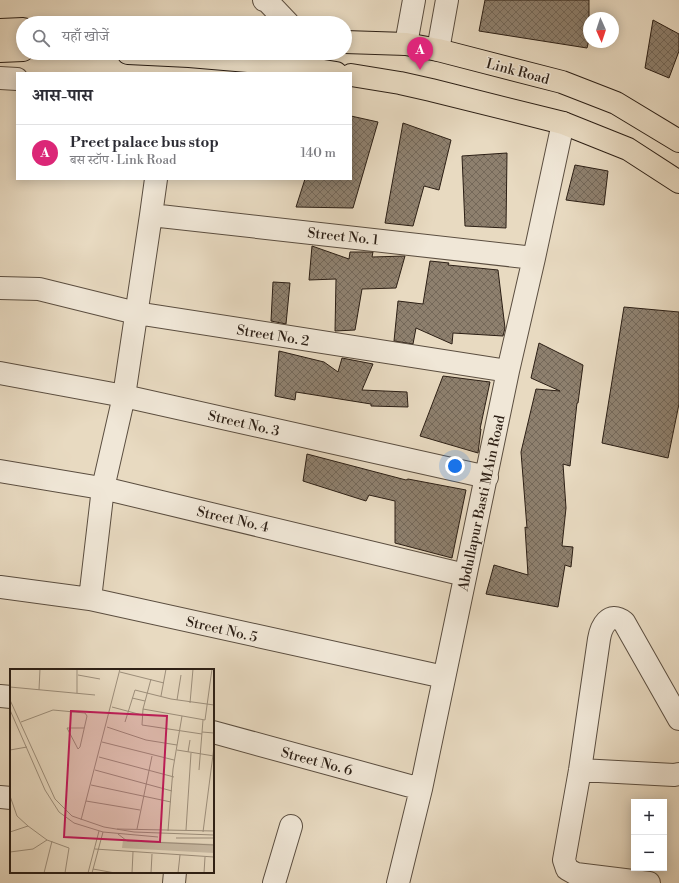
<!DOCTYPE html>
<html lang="hi">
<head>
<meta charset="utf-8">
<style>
	:root { --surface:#fff; --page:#f7f7f7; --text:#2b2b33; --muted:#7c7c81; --line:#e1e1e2; --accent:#db2777 }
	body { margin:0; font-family:"Libre Bodoni","Noto Serif Devanagari",serif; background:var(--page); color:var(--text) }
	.controls { position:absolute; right:12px; bottom:12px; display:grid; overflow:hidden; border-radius:0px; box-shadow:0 2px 10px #0003 }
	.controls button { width:36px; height:36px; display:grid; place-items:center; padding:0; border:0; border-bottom:1px solid var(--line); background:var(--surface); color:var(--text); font:20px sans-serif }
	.compass { position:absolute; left:583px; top:12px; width:36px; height:36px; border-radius:50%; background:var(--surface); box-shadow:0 2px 10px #0003; rotate:177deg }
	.you { position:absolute; left:455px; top:466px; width:14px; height:14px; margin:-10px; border:3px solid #fff; border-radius:50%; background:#1a73e8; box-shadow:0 0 0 6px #1a73e833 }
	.badge { display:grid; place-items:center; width:26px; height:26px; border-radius:50%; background:var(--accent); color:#fff; font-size:13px; font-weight:700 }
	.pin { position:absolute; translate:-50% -33px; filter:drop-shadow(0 1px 2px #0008) }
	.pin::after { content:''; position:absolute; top:21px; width:14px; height:12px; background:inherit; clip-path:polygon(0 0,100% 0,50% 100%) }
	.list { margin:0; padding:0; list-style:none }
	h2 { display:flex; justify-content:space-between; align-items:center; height:52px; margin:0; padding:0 16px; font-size:17px }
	h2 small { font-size:13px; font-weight:400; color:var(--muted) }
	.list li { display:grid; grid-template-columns:26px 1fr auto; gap:12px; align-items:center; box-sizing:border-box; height:56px; padding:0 16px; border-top:1px solid var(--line) }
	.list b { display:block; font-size:15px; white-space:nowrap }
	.list p { margin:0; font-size:13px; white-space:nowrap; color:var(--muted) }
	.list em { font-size:13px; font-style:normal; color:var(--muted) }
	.icon { flex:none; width:22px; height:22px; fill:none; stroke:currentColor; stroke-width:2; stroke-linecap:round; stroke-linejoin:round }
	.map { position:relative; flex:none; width:679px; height:883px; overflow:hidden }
	.search { position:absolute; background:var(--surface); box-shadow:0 2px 10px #0003; left:16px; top:16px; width:336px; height:44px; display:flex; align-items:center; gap:10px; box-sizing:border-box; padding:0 14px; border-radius:22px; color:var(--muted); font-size:15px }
	.panel { position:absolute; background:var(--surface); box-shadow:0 2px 10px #0003; left:16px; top:72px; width:336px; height:108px; border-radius:0px }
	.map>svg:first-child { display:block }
	.building { fill:url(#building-cross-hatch); stroke:#2c1f15 }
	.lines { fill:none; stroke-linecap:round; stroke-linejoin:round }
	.minor-casing { stroke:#5b4e40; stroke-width:24 }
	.major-casing { stroke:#2c1f15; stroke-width:24 }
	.minor { stroke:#f0e7d7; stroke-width:22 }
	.major { stroke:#e8dac1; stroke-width:22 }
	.labels { text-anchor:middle; stroke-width:3; stroke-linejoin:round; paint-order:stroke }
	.street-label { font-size:14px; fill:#2c1f15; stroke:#f0e7d7 }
	.inset-road { fill:none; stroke:#9d8f7c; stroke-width:1 }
	.view { fill:#c2185b; fill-opacity:0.15; stroke:#c2185b; stroke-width:2 }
	.inset-edge { fill:none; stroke:#2c1f15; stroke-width:2 }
</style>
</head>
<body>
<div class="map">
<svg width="679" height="883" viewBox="0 0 679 883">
	<defs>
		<pattern id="building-cross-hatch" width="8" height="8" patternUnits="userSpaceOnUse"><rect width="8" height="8" fill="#8e806e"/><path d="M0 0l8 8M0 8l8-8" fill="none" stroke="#746859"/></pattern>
	</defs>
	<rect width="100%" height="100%" fill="#e8dac1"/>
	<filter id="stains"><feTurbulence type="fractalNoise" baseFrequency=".005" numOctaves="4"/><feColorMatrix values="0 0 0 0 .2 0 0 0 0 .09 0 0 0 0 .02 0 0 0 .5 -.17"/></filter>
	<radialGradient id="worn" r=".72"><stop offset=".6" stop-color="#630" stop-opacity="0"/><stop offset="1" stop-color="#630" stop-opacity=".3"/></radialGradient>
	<path class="building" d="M 485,0 L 589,0 L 589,40 L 587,48 L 479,31 Z
		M 653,20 L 679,34 L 679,51 L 669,78 L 645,68 Z
		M 351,116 L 378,122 L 353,208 L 296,207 L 305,179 L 351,179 Z
		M 403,123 L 451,140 L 439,190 L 424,186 L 413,226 L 385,223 Z
		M 507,153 L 506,228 L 465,226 L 462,156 Z
		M 575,165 L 608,171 L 604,205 L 566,200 Z
		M 312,246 L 349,259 L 350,252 L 373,252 L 372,257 L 405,256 L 396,288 L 362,289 L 355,330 L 335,331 L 336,279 L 309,280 Z
		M 430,261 L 449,263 L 448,265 L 498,270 L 505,328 L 503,336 L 453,333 L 452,344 L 416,328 L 413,344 L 394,341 L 398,301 L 423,304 Z
		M 273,282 L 290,283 L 286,324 L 271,321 Z
		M 624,307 L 679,312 L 679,404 L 668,458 L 602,443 Z
		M 539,343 L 583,365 L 578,403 L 577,403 L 570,466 L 563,464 L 566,508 L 562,546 L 573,547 L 571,567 L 565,565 L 558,607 L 486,594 L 494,565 L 528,575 L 525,527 L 527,528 L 521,452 L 536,389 L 560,391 L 531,378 Z
		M 279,351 L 324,362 L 338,372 L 342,358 L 373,364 L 362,390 L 407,392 L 408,407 L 371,406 L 371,404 L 296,392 L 295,400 L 275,396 Z
		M 443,376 L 490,382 L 480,429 L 481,429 L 478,453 L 420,436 Z
		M 307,454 L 406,480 L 408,479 L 466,490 L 452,558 L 395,543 L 395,501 L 369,495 L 366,501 L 303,481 Z"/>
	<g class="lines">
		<g class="minor-casing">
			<path id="minor" d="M 264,0 L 267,1 L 288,23
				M 406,44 L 414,0
				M 438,50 L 447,0
				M 0,78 L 17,79
				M 151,215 L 534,258
				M 0,288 L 39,289 L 136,313 L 508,371
				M 0,373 L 124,396 L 487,477
				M 0,471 L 107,489 L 465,575
				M 0,587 L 90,599 L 444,677
				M 90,599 L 103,488 L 124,396 L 151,215 L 156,179
				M 0,696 L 11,697
				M 213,732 L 421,789
				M 580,770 L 674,775 L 679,774
				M 0,797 L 11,798
				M 174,883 L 175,872
				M 274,883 L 291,826
				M 398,883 L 421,789 L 508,371 L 534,258 L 563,123
				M 649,883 L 576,874 L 567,869 L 564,860 L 580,770 L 599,639 C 601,627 609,610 624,622 L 679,719"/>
		</g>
		<g class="major-casing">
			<path id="major" d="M 0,30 L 23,29
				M 345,42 L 406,44 L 438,50 L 562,82 L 616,103 L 679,141
				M 0,51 L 23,50
				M 128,53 L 189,56 L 281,64 L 336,73
				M 351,75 L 400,83 L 431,90 L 563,123 L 628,149 L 679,182"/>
		</g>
		<use href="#minor" class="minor"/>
		<use href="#major" class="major"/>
	</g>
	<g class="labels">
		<g class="street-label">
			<text transform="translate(518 71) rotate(15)" y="5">Link Road</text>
			<text transform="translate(343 236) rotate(6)" y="5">Street No. 1</text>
			<text transform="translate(273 335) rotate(9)" y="5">Street No. 2</text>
			<text transform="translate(244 423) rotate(13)" y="5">Street No. 3</text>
			<text transform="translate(481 503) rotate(-78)" y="5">Abdullapur Basti MAin Road</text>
			<text transform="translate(233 519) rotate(13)" y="5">Street No. 4</text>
			<text transform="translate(222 629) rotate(13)" y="5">Street No. 5</text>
			<text transform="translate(317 761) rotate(15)" y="5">Street No. 6</text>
		</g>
	</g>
	<g transform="translate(10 669)">
		<rect width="204" height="204" fill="#e8dac1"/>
		<path d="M 113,171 L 204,175 L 204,184 L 112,179 Z" fill="#c8baa4"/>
		<path class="inset-road" d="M 110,3 L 154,14M 68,6 L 90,10M 141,10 L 133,40 L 132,56 L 192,65M 0,18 L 85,26M 29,21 L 30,0M 67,24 L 67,0M 151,27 L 156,0M 122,29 L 135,32M 0,31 L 45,130 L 62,147 L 94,158 L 124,163 L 204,166M 167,31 L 171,6M 180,34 L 183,0M 102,38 L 132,46M 133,40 L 195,51 L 202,0M 0,41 L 35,121 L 49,143 L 64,154 L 93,163 L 148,168M 11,53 L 43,41 L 75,44 L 77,47 L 70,78 L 68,80 L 57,59 L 74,59M 115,53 L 125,21 L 161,30 L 204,36M 97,58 L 136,71 L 167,76M 192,63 L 204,64M 92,73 L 164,91M 0,81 L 17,78M 167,81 L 204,87M 178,83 L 180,71M 89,88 L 164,108M 85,101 L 162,122M 189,101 L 193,51M 81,116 L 161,133M 0,127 L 7,147 L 18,157 L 37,171 L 59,179 L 55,204M 76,132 L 130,141M 71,151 L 110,0M 107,160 L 204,162M 127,160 L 142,87M 176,161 L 181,84M 158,162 L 163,100 L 172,47M 0,163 L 18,157M 193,163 L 204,78M 108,165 L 117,172 L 204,176M 166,169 L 204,169M 85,180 L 204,188M 0,183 L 23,180 L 37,171M 83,200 L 105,204M 34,204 L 42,172M 78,204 L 89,162M 82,204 L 93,163M 122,204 L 123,183M 141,204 L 142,185M 168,204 L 170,186M 194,204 L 195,188"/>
		<path class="view" d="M 61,42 L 157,47 L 150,173 L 54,168 Z"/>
		<rect width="204" height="204" class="inset-edge"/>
	</g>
	<rect width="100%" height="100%" filter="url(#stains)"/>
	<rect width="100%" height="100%" fill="url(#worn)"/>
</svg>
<div class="controls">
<button>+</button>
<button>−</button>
</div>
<svg class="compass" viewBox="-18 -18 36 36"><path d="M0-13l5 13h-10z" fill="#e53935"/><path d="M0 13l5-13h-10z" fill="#7c7c81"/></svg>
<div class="you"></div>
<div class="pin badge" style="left:420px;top:70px">A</div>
<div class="search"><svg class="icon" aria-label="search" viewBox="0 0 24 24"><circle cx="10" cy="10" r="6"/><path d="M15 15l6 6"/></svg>यहाँ खोजें</div>
<section class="panel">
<h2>आस-पास<small></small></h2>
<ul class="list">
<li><span class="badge">A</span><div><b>Preet palace bus stop</b><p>बस स्टॉप · Link Road</p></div><em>140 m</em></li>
</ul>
</section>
</div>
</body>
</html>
